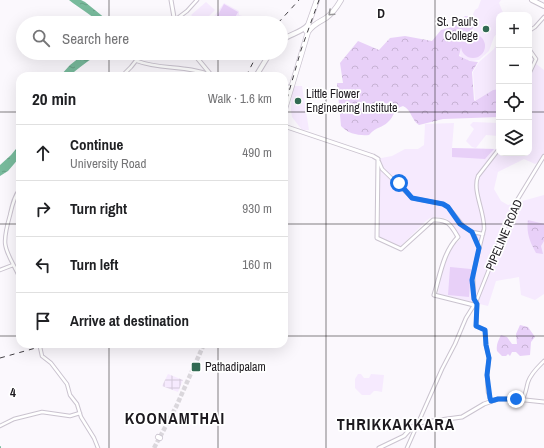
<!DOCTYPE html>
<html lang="en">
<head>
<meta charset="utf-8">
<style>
	:root { --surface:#fff; --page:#f6f6f6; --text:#202124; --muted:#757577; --line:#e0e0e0 }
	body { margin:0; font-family:"Archivo Narrow",sans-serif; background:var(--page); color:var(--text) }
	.controls { position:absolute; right:12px; top:12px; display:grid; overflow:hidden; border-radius:8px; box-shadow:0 4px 16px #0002 }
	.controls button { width:36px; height:36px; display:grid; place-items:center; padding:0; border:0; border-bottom:1px solid var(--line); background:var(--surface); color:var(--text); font:20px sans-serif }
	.stop { position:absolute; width:12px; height:12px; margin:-9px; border:3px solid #1a73e8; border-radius:50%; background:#fff }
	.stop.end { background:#1a73e8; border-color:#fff; box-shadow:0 1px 4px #0008 }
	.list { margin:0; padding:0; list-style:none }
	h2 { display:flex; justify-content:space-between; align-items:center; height:52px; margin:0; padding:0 16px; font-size:17px }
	h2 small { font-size:13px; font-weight:400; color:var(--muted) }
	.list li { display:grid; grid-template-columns:26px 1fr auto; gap:12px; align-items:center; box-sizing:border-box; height:56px; padding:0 16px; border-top:1px solid var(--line) }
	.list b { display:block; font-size:15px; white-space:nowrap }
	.list p { margin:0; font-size:13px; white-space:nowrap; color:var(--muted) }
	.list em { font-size:13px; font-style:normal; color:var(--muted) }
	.icon { flex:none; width:22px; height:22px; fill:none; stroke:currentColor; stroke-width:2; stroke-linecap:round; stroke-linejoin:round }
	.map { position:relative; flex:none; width:544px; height:448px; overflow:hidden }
	.search { position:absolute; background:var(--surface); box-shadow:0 4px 16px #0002; left:16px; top:16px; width:272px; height:44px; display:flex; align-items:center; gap:10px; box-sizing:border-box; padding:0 14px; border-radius:22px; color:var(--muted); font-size:15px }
	.panel { position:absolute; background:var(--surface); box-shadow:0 4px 16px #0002; left:16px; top:72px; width:272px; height:276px; border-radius:12px }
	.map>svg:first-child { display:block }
	.built { fill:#f6eafe }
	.industrial { fill:url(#industrial-grid) }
	.forest { fill:url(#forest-crowns) }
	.park { fill:#e8d0f8 }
	.water { fill:url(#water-ripples) }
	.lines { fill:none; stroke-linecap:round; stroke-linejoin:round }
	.canal { stroke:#78ba9c; stroke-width:2 }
	.trunk-tunnel { stroke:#dad7dc; stroke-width:4.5; stroke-dasharray:4.5 2; stroke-linecap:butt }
	.tertiary-casing { stroke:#cac3cf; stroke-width:4.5 }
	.secondary-casing { stroke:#cac3cf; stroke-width:5 }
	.primary-casing { stroke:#cac3cf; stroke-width:6 }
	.trunk-casing { stroke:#cac3cf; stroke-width:6 }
	.tertiary { stroke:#fff; stroke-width:2.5 }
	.secondary { stroke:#fff; stroke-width:3 }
	.primary { stroke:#fff; stroke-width:4 }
	.trunk { stroke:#fff; stroke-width:4.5 }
	.rail { stroke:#434045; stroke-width:1; stroke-dasharray:5 5; stroke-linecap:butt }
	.oneway { stroke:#99989a }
	.route { stroke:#1a73e8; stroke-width:5 }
	.grid { fill:none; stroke:#1d1a1f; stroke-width:1; stroke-opacity:0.55 }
	.poi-dot { fill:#326b53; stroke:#fff; stroke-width:1.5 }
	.labels { text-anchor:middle; stroke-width:3.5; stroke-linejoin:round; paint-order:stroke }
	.poi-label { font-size:12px; fill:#1d1a1f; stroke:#fff; text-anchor:start }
	.street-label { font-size:12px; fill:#1d1a1f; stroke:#fff }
	.district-label { font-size:16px; font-weight:bold; letter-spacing:1px; fill:#1d1a1f; stroke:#fff }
	.grid-label { font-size:13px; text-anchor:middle; font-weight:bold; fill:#1d1a1f; stroke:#fff; stroke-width:3.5; stroke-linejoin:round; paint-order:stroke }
</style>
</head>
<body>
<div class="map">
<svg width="544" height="448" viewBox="0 0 544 448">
	<defs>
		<pattern id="industrial-grid" width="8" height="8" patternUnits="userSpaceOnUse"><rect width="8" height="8" fill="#f6eafe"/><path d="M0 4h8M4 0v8" fill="none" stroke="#d2c8d9"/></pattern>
		<pattern id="forest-crowns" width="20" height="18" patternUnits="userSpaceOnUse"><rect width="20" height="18" fill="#e8d0f8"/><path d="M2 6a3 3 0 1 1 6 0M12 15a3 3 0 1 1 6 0" fill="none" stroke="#c7b2d4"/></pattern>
		<pattern id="water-ripples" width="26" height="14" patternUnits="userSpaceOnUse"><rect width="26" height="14" fill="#78ba9c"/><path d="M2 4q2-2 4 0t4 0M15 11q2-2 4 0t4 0" fill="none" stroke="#679f86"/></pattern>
	</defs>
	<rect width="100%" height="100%" fill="#fbf8fd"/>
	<path class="built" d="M 481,0 L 501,0 L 499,3 L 504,15 L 499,15 L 499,31 L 494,37 L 489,51 L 479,60 L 471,61 L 461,57 L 460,54 L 462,41 L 465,35 L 470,33 L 474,28 L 473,14 L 475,10 L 478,8 Z
		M 206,2 L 215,10 L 202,23 L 200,23 L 191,15 Z
		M 224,3 L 239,11 L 239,15 L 252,19 L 252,23 L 209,23 Z
		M 499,40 L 499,89 L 493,90 L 475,101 L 473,72 L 479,62 L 494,49 Z
		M 535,63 L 544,70 L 544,154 L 542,160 L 535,164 L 524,159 L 498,172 L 494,189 L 501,201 L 508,205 L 544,195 L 544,294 L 535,300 L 521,295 L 519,277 L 496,281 L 488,306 L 438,294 L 442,268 L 452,246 L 460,240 L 459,236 L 447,219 L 438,217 L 430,218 L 426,221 L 400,247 L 379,237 L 380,190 L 376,159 L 392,156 L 405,149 L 418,149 L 424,145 L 425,124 L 454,123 L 452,148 L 499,149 L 499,153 L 529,153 L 529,80 Z
		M 295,86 L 302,86 L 309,130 L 302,130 L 292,117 L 291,110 L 292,88 Z
		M 473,122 L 499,123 L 499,136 L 486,135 L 476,148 L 472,147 L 466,141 L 474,129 L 470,125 Z
		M 358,374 L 361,374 L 364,378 L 369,378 L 371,374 L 384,375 L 382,392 L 377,391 L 374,391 L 370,395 L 362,395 L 355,388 L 355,379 Z"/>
	<path class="industrial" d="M 168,374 L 183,380 L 178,392 L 162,386 Z"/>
	<path class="forest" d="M 465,16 L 473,17 L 475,26 L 463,39 L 459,56 L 470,61 L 478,62 L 472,72 L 474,100 L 475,101 L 493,90 L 499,89 L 499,117 L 443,119 L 419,125 C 411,120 412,110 403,106 C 393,109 395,116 388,122 C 382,128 377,126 369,135 C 360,136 348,134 341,126 L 337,83 L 343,83 L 340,63 L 358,41 L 379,50 L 390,38 L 405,36 L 432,41 L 441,30 L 455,26 Z
		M 528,220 L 544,224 L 544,241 L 541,246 L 543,254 L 536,253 C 530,242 526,233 528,220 Z
		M 520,325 L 528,327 L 535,337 L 531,342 L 530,355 L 520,356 L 516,352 L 512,352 L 510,356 L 508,354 L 506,356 L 502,356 L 497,351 C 496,345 498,341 501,335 L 507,337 L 512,344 L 517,344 L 516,334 Z"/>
	<path class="park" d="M 224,4 L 238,12 L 232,23 L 215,23 L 214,22 Z
		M461 46a12 12 0 1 1 24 0a12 12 0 1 1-24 0Z
		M 452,148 L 494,149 L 485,159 L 452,157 Z
		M 450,267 L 471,269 L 469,297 L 448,295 Z"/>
	<path class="water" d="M 69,0 L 81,0 L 85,2 L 106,19 L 109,23 L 99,23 C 91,14 79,8 69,0 Z
		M 85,53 L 98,53 C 89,62 78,67 70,76 L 60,76 L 70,65 Z
		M 20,144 L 20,157 L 8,171 L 0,176 L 0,165 L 11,155 Z"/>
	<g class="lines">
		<path class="canal" d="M 0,447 L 0,448"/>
		<path class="trunk-tunnel" d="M 154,448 L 176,407 L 204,344"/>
		<g class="tertiary-casing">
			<path id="tertiary" d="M 171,23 L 187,11 L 197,0
				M 529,31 L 535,27 L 544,17
				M 529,49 L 536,59 L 529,74
				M 137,61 C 160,70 187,65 210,75
				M 122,76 L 131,67 L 142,53
				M 379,162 L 382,169 L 412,198 L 443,204 L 448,207 L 464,227 L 472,232 L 483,234
				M 20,189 C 14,196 12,206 10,215 C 0,250 6,248 20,278
				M 473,232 L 479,248
				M 0,270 L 13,265
				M 40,347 L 42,356 L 51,363 L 67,384 L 70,395 L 77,404 L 81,417 L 94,438 L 98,448
				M 522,400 C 526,394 526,389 528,382 C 531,373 538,367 544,361
				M 491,401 L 488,392 L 487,375 L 489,358 L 486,345 L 485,330 L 476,326 L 477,305 L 474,299 L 473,274 L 484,229 C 485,212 472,191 478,176 L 499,149
				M 0,426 L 14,419 L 42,412 L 70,416 L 80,413
				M 407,448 L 442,369 L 455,344 L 466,318 L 476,302 L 488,272 L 508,220 L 516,202 L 544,156"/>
		</g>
		<g class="secondary-casing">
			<path id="secondary" d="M 171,0 L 175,23
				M 193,53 L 212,76
				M 284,87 L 289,87
				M 284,126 L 373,156 L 378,159
				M 378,159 L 377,238 L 401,249 L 433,220 C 448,219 451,225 458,237 C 443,252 440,276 434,295 L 474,305
				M 379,448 L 404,436 L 412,427 L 418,423 L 462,417 L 484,404 L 498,399 L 516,399 L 544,402"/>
		</g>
		<g class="primary-casing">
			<path id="primary" d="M 532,0 L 544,6
				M 281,41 C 289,34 301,33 308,25
				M 256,76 L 270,53"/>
		</g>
		<g class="trunk-casing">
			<path id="trunk" d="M 306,31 L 317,0
				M 284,112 L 308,32 C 312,25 319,22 326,18 C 333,13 337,7 341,0
				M 284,128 L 285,127
				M 158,437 L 160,438"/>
		</g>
		<use href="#tertiary" class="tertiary"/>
		<use href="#secondary" class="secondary"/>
		<use href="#primary" class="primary"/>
		<use href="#trunk" class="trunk"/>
		<path class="rail" d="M 278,23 L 299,0
			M 246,76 L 258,53
			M 284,109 L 301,50 L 319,0
			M 0,358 L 50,344"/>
	</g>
	<defs><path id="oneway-chevron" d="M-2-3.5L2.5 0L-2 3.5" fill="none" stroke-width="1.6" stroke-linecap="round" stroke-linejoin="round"/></defs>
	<use class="oneway" href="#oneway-chevron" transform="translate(331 13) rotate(137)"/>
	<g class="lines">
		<path class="route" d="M 399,183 L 412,198 L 443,204 L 448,207 L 460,224 L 472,232 L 479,248 L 472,280 L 474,299 L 477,304 L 476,326 L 485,330 L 486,345 L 489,358 L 487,375 L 490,398 L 491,401 L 498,399 L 516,399"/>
	</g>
	<path class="grid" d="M 109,0 L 109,23M 218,0 L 218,23M 326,0 L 326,448M 435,0 L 435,448M 109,53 L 109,76M 218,53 L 218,76M 0,112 L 20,112M 284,112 L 499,112M 529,112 L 544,112M 0,224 L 20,224M 284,224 L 544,224M 0,336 L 20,336M 284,336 L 544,336M 109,344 L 109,448M 218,344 L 218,448"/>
	<g class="poi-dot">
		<circle cx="486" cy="29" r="4"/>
		<circle cx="298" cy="101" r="4"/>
		<rect x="191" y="362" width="10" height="10" rx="2"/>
	</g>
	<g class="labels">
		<g class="poi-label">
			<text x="478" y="26" text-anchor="end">St. Paul's<tspan x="478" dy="14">College</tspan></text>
			<text x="306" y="98">Little Flower<tspan x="306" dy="14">Engineering Institute</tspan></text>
			<text x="205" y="371">Pathadipalam</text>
		</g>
		<g class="street-label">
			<text transform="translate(504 235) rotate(-67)" y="4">PIPELINE ROAD</text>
		</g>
		<g class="district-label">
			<text x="175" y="424">KOONAMTHAI</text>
			<text x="396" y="430">THRIKKAKKARA</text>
		</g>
	</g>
	<g class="grid-label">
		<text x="381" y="18">D</text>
		<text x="13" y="397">4</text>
	</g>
</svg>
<div class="controls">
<button>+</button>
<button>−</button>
<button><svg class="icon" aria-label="locate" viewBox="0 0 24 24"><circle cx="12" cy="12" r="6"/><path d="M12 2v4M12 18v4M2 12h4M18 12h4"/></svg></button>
<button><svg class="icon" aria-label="layers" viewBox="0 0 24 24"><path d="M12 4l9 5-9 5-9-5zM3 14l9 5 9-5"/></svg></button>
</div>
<div class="stop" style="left:399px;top:183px"></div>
<div class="stop end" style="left:516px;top:399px"></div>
<div class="search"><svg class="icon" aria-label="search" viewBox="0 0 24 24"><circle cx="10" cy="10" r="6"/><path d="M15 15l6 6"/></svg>Search here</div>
<section class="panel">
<h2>20 min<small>Walk · 1.6 km</small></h2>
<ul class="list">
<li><svg class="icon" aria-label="ahead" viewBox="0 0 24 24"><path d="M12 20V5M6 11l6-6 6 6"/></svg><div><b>Continue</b><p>University Road</p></div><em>490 m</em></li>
<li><svg class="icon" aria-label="right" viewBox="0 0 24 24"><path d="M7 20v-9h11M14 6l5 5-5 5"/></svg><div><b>Turn right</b></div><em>930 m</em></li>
<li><svg class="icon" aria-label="left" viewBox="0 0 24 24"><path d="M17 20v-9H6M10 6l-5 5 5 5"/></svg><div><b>Turn left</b></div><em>160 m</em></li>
<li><svg class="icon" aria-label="arrive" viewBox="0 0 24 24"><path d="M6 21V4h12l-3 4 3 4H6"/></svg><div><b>Arrive at destination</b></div></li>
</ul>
</section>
</div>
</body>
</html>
